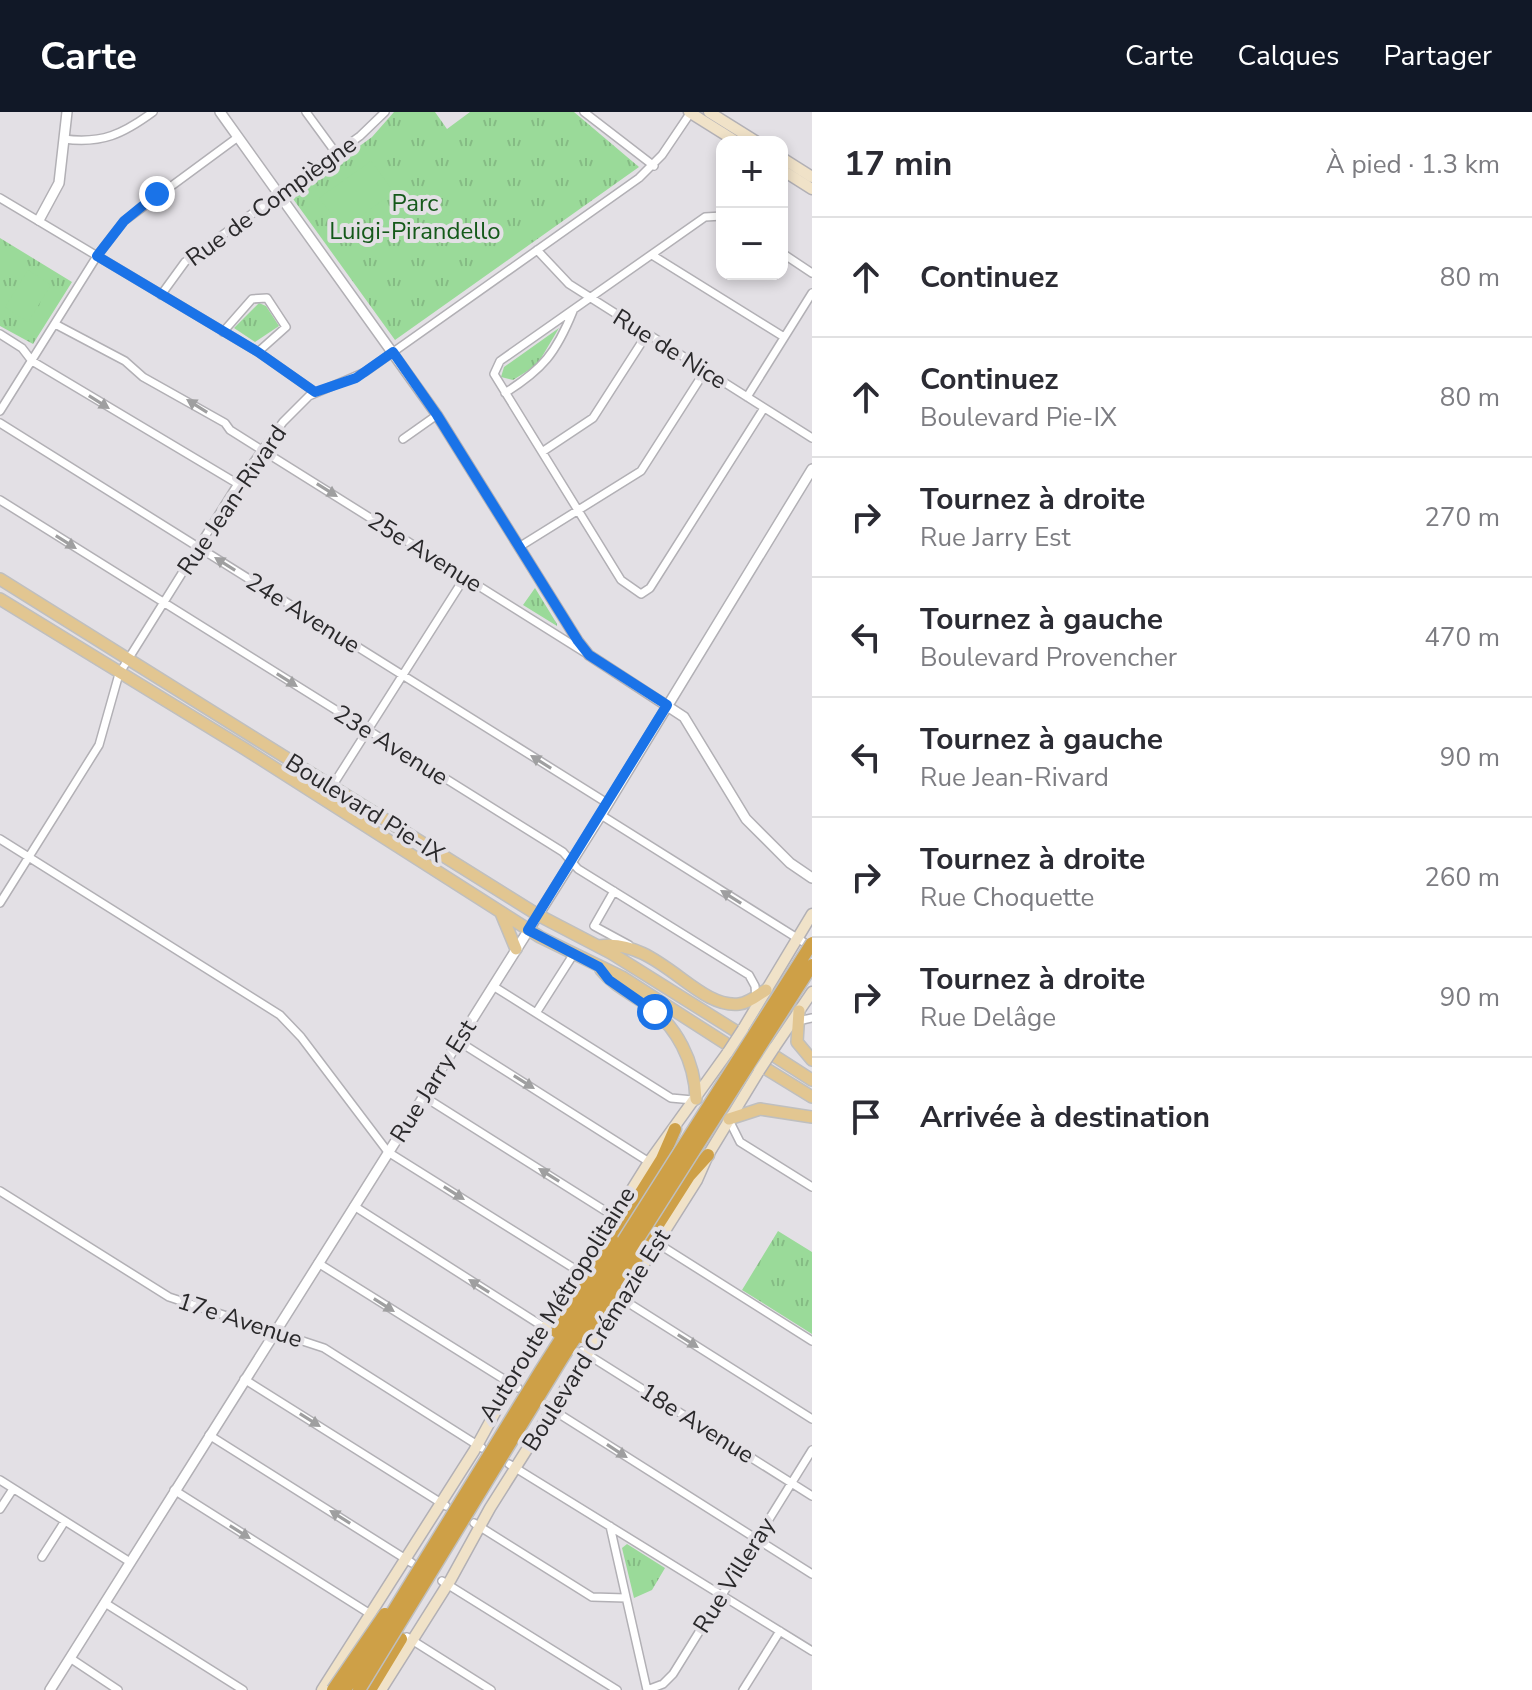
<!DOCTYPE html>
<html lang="fr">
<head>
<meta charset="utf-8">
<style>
	:root { --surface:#fff; --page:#f7f7f7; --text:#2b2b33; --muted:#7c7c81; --line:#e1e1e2; --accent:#111827 }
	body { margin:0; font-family:"Nunito Sans",sans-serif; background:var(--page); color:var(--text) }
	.controls { position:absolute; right:24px; top:24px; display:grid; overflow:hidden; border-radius:16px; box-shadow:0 4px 12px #0003 }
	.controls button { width:72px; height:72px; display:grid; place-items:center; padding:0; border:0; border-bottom:2px solid var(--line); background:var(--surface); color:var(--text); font:40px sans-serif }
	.stop { position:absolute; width:24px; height:24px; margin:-18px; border:6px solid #1a73e8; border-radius:50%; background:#fff }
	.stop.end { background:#1a73e8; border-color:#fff; box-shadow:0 2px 8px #0008 }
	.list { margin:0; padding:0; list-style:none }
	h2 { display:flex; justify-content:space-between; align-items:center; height:104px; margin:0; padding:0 32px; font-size:34px }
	h2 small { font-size:26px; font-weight:400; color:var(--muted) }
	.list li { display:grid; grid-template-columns:52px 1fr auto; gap:24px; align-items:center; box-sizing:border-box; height:120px; padding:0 32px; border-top:2px solid var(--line) }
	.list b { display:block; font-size:30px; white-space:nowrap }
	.list p { margin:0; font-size:26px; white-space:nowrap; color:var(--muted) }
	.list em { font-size:26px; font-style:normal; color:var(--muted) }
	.icon { flex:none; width:44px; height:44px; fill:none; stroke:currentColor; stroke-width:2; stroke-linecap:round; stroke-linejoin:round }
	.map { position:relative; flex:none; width:812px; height:1578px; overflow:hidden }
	header { display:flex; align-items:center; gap:48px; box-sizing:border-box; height:112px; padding:0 40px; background:var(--accent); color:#fff }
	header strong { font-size:38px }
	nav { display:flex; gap:44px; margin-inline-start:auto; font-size:28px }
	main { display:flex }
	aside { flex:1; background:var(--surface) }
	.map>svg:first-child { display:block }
	.park { fill:url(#park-tufts) }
	.pitch { fill:#9ada99 }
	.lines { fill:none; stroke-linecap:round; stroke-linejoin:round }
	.minor-casing { stroke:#b2b0b5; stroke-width:10 }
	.tertiary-casing { stroke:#b2b0b5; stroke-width:12 }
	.secondary-casing { stroke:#b2b0b5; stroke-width:13 }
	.primary-casing { stroke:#bfbfbf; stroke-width:14 }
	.motorway-casing { stroke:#bfbfbf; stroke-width:15 }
	.minor { stroke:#fff; stroke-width:7 }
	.tertiary { stroke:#fff; stroke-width:9 }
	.secondary { stroke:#f0e2c8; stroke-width:10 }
	.primary { stroke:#e2c691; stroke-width:11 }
	.motorway { stroke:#cea047; stroke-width:12 }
	.secondary-bridge-casing { stroke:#b2b0b5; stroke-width:13; stroke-linecap:butt }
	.motorway-bridge-casing { stroke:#bfbfbf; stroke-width:15; stroke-linecap:butt }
	.secondary-bridge { stroke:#f0e2c8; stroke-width:10 }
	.motorway-bridge { stroke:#cea047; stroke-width:12 }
	.oneway { fill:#9f9fa0 }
	.route { stroke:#1a73e8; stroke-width:10 }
	.labels { text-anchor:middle; stroke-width:8; stroke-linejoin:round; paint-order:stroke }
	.street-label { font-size:24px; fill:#2a292b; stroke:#e3e0e5 }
	.park-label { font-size:24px; fill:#14591a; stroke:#e3e0e5 }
</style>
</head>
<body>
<header>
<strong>Carte</strong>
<nav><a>Carte</a><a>Calques</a><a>Partager</a></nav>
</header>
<main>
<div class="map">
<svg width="812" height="1578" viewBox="0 0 812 1578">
	<defs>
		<pattern id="park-tufts" width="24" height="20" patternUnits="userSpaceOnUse" patternTransform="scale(2)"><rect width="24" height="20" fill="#9ada99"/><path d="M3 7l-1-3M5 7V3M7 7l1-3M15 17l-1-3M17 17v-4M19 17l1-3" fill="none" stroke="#85bb84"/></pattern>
	</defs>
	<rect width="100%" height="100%" fill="#e3e0e5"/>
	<path class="park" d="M 394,0 L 435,0 L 447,17 L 470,0 L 574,0 L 639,55 L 395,228 L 291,84 L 372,25 Z
		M 0,126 L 72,170 L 33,232 L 0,214 Z
		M 259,191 L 266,194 L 279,214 L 255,230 L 234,216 Z
		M 559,216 L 537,253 L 513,268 L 501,265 L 504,255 Z
		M 535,476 L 557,512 L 557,514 L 523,493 Z
		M 778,1119 L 812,1140 L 812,1222 L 742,1178 Z
		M 627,1432 L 665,1456 L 652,1478 L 634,1486 L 622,1436 Z"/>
	<path class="pitch" d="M 371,49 L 394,80 L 343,117 L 319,86 Z
		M 452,99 L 462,112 L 440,127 L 431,114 Z
		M 28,158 L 51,173 L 28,210 L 5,195 Z"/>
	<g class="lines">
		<g class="minor-casing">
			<path id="minor" d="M 306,0 L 336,41
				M 584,0 L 654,54
				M 64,27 C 102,32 123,22 153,0
				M 0,86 L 258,240 L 315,280
				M 722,104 L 705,105 L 500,249 L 494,262 L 621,468 L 641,482 L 650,476 L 764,296
				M 537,138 L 569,172 L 812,326
				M 782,141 L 812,161
				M 652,143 L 784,225
				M 161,183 L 185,150 L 360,24 L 385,0
				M 55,212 L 125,249 L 143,265 L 225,311 L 230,318 L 584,540
				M 223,220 L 252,187 L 267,186 L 286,215 L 258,240
				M 0,222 L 22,236 L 32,249 L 238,372
				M 505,281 C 543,257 556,241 573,199
				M 747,285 L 812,181
				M 0,299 L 97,144 L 124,109 L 238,25
				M 0,311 L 607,691
				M 403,327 L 437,303
				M 542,340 L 593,306 L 647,222
				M 0,388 L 563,740 L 578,757 L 749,863 L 755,874 L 756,887
				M 519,435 L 641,359 L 705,259
				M 324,687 L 465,465
				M 601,703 L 805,831
				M 0,727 L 280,903 L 301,925 L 388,1040 L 583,1162
				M 614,779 L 594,814 L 629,833
				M 0,791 L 99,633 L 119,562 L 239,370 L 283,310 L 309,284 L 365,260 L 639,66 L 662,43 L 691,0
				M 493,874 L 671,986 L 693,988
				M 536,901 L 573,843
				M 798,909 L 812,906
				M 458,929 L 649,1050
				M 423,984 L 615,1105
				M 729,1008 L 740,1030 L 812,1075
				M 0,1079 L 169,1185 L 324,1236 L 482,1336
				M 354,1094 L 550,1219
				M 657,1131 L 812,1229
				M 318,1151 L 518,1276
				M 619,1185 L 812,1307
				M 582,1239 L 812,1384
				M 244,1267 L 446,1394
				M 545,1293 L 812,1462
				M 209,1323 L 412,1451
				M 509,1352 L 812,1539
				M 0,1368 L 130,1450
				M 174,1378 L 375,1505
				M 0,1397 L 13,1377
				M 474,1411 L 592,1485 L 626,1486
				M 610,1414 L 647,1578
				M 42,1445 L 65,1409
				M 442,1469 L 617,1578
				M 105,1491 L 243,1578
				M 407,1525 L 491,1578
				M 70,1546 L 118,1578
				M 647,1578 L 663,1572 L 673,1562 L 812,1338
				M 743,1578 L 780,1519"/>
		</g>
		<g class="tertiary-casing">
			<path id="tertiary" d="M 220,0 L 437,303 L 578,529 L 589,543 L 684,605 L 746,707 L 790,751 L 812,766
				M 39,108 L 59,71 L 67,0
				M 50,1578 L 601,703 L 812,357"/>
		</g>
		<g class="secondary-casing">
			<path id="secondary" d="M 689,0 L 737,30
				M 709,0 L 757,30
				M 782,46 L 812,65
				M 782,58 L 812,77
				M 743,917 L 812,802
				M 774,936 L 812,880
				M 322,1578 L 474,1339 L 514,1266 L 649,1050 L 728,940
				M 381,1578 L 451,1467 L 490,1396 L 697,1068 L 708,1043 L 759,959"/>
		</g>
		<g class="primary-casing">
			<path id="primary" d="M 0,467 L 538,803 L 611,841 L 734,918
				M 0,487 L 245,637 L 540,825 L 622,865 L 725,931
				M 501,801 L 516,837
				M 599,834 C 658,825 695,897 739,892 C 749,891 758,883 766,878
				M 601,858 C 613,873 630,881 646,892 C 677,914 695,950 696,987
				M 799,899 L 797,930 L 812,948
				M 776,945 L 812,968
				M 768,958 L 812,985
				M 729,1007 L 760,997 L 812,1005"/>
		</g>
		<g class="motorway-casing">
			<path id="motorway" d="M 612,1127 L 662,1047 L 675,1017
				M 638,1144 L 689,1064 L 708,1043
				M 370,1578 L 401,1527"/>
		</g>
		<use href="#minor" class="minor"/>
		<use href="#tertiary" class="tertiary"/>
		<use href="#secondary" class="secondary"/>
		<use href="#primary" class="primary"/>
		<use href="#motorway" class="motorway"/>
		<g class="secondary-bridge-casing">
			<path id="secondary-bridge" d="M 728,940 L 743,917
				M 759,959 L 774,936"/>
		</g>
		<g class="motorway-bridge-casing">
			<path id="motorway-bridge" d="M 557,1220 L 612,1127
				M 582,1225 L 596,1210 L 638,1144
				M 333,1578 L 385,1502
				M 345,1578 L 540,1260 L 812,831
				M 359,1578 L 561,1248 L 812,853"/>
		</g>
		<use href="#secondary-bridge" class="secondary-bridge"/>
		<use href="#motorway-bridge" class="motorway-bridge"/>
	</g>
	<defs><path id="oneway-solid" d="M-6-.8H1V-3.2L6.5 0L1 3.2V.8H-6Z" transform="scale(2)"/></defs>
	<g class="oneway">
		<use href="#oneway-solid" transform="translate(99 290) rotate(32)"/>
		<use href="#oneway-solid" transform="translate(197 294) rotate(-148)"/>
		<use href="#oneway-solid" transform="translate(327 378) rotate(32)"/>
		<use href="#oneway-solid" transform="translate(66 430) rotate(32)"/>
		<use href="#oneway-solid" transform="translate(225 452) rotate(-148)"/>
		<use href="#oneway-solid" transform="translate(287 568) rotate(32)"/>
		<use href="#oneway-solid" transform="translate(541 650) rotate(-148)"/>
		<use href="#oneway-solid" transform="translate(731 785) rotate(-148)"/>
		<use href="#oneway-solid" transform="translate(524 970) rotate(32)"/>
		<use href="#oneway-solid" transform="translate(549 1063) rotate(-148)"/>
		<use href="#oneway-solid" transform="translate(454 1081) rotate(32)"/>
		<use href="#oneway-solid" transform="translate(479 1174) rotate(-148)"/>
		<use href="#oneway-solid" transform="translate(384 1193) rotate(32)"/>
		<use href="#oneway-solid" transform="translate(688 1229) rotate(32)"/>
		<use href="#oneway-solid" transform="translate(310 1308) rotate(32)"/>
		<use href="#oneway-solid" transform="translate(617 1339) rotate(33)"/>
		<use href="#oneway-solid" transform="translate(340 1405) rotate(-148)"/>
		<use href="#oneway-solid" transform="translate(240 1420) rotate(32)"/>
	</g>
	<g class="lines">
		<path class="route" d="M 157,82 L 124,109 L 97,144 L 258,240 L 315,280 L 356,266 L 393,240 L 437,303 L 578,529 L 589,543 L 667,593 L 528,818 L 599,855 L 609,868 L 655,900"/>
	</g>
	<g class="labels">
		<g class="street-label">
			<text transform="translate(271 89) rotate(-36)" y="8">Rue de Compiègne</text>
			<text transform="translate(670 237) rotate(32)" y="8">Rue de Nice</text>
			<text transform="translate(232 388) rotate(-56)" y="8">Rue Jean-Rivard</text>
			<text transform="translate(425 440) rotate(32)" y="8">25e Avenue</text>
			<text transform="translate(303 501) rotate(32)" y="8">24e Avenue</text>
			<text transform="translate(391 633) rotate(32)" y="8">23e Avenue</text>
			<text transform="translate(365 696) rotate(32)" y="8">Boulevard Pie-IX</text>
			<text transform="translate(433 969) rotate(-58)" y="8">Rue Jarry Est</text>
			<text transform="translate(557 1192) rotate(-58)" y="8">Autoroute Métropolitaine</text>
			<text transform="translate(240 1208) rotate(18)" y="8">17e Avenue</text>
			<text transform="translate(596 1228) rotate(-58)" y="8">Boulevard Crémazie Est</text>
			<text transform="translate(697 1311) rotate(32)" y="8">18e Avenue</text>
			<text transform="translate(734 1463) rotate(-58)" y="8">Rue Villeray</text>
		</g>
		<g class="park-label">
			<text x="415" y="99">Parc<tspan x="415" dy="28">Luigi-Pirandello</tspan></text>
		</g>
	</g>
</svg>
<div class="controls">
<button>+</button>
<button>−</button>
</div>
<div class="stop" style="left:655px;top:900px"></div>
<div class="stop end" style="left:157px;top:82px"></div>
</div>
<aside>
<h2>17 min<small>À pied · 1.3 km</small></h2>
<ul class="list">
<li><svg class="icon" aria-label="ahead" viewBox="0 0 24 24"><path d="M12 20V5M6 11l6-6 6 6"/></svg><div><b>Continuez</b></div><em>80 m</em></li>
<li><svg class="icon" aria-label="ahead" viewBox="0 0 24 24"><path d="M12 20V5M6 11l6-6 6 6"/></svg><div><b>Continuez</b><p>Boulevard Pie-IX</p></div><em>80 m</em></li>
<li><svg class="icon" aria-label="right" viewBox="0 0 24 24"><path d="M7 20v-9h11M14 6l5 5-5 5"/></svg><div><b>Tournez à droite</b><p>Rue Jarry Est</p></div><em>270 m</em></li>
<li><svg class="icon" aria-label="left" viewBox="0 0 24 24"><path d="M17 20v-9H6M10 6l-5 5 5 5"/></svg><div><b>Tournez à gauche</b><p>Boulevard Provencher</p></div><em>470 m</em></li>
<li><svg class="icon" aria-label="left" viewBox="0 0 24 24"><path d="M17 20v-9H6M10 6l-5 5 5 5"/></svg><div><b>Tournez à gauche</b><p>Rue Jean-Rivard</p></div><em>90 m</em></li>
<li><svg class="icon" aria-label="right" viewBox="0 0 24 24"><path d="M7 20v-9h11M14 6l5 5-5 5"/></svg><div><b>Tournez à droite</b><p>Rue Choquette</p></div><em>260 m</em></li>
<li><svg class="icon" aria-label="right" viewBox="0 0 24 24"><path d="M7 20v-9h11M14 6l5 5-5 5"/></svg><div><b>Tournez à droite</b><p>Rue Delâge</p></div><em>90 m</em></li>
<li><svg class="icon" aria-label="arrive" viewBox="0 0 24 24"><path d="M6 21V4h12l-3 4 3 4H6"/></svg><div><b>Arrivée à destination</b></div></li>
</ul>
</aside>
</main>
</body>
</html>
